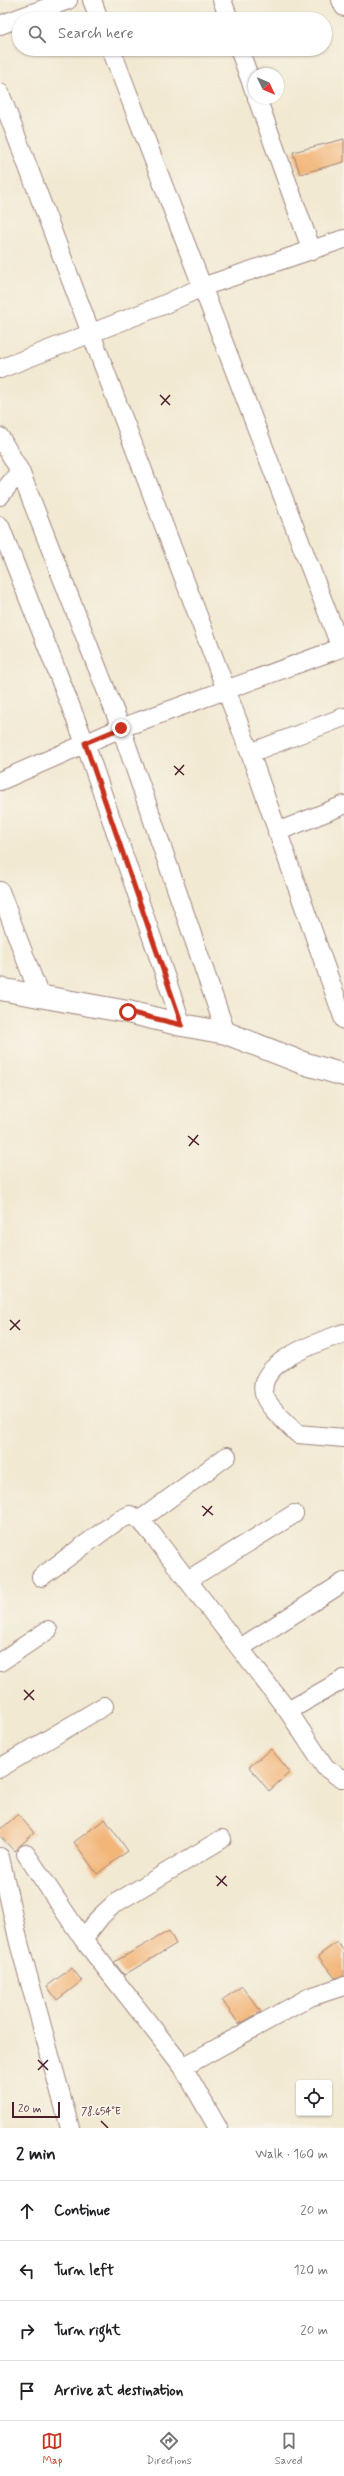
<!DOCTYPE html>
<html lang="en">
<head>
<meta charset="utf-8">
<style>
	:root { --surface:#fff; --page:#f2f2f2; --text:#202124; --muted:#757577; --line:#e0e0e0; --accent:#c8321e }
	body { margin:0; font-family:Mynerve,sans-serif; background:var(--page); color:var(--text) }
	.controls { position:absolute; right:12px; bottom:12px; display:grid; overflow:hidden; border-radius:4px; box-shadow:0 1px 3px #0004 }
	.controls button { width:36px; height:36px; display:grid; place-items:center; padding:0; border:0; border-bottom:1px solid var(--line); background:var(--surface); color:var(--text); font:20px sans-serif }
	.compass { position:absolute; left:248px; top:68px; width:36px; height:36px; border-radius:50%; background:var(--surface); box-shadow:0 1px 3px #0004; rotate:134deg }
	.scale { position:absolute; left:12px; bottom:10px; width:48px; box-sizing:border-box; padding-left:4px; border:2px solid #4a1f2b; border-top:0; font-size:11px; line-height:14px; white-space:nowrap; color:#4a1f2b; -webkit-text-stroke:3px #f7f3e8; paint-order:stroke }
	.stop { position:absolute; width:12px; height:12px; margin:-9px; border:3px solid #c8321e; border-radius:50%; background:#fff }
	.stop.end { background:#c8321e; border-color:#fff; box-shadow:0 1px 4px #0008 }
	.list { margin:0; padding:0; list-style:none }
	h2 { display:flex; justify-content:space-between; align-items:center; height:52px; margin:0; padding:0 16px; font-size:17px }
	h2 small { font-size:13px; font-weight:400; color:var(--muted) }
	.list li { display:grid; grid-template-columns:26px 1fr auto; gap:12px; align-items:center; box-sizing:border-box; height:60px; padding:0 16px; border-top:1px solid var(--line) }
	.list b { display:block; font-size:15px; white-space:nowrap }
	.list em { font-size:13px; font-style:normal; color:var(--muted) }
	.icon { flex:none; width:22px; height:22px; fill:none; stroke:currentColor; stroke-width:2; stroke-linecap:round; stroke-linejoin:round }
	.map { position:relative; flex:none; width:344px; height:2128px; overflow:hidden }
	.search { position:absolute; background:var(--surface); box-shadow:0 1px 3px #0004; left:12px; right:12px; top:12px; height:44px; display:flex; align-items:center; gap:10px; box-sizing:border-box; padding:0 14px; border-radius:22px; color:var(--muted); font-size:15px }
	.sheet { height:292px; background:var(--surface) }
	nav { display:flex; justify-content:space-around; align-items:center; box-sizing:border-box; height:56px; border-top:1px solid var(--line); background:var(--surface); font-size:11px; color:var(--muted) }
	nav a { display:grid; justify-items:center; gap:2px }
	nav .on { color:var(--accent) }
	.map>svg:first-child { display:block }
	.building { fill:#f3b679 }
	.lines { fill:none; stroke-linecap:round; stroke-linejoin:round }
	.minor-casing { stroke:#9e847e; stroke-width:20 }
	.tertiary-casing { stroke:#9e847e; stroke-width:24 }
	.minor { stroke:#fff; stroke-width:18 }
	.tertiary { stroke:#fff; stroke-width:22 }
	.route { stroke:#c8321e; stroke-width:5 }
	.ticks { fill:none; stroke:#4a1f2b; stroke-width:1.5 }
	.ticks-label { font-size:10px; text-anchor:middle; fill:#4a1f2b; stroke:#f7f3e8; stroke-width:4; stroke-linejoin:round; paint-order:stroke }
</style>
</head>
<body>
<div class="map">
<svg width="344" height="2128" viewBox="0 0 344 2128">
	<rect width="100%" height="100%" fill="#f7f3e8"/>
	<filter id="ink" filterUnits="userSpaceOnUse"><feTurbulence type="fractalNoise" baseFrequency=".025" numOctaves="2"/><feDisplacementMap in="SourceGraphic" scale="8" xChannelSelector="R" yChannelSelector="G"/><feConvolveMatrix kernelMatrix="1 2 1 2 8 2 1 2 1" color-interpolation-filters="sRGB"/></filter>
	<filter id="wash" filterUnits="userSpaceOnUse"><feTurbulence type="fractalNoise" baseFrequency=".012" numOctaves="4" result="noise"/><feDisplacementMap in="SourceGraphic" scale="16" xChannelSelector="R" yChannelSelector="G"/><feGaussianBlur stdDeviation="0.9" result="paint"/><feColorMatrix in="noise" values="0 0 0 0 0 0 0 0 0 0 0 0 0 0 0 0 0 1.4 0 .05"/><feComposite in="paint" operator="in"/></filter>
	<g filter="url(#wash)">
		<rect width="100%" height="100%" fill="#f2e9d2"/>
		<g id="blocks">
			<path class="building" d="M 344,139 L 344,162 L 300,174 L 293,152 Z
				M 271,1749 L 290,1772 L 269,1791 L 249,1767 Z
				M 18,1814 L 34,1833 L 14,1851 L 0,1836 L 0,1830 Z
				M 105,1819 L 128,1851 L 97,1874 L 74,1842 Z
				M 169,1931 L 176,1944 L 124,1975 L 114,1962 Z
				M 337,1942 L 344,1951 L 344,1976 L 335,1978 L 318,1956 Z
				M 72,1968 L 82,1981 L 57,2000 L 47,1986 Z
				M 242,1986 L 261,2012 L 239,2024 L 222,2000 Z"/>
		</g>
	</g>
	<g filter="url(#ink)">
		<use href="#blocks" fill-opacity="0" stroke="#9e847e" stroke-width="1"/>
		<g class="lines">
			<g class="minor-casing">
				<path id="minor" d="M 92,0 L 99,19
					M 222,0 L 229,19
					M 341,0 L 344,7
					M 0,25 L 68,0
					M 111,49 L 341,648 L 344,647
					M 239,49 L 254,90
					M 0,93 L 250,753 L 344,1020
					M 257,98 L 312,251
					M 0,369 L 163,305 L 202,287 L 344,239
					M 0,437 L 20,471 L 121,728 L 226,1033
					M 0,496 L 20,471
					M 0,526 L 85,743 L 182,1025
					M 250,753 L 344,717
					M 0,781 L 121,728 L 341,648
					M 277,832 L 344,805
					M 0,891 L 40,997
					M 344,1333 C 321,1341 252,1363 265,1397 C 269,1408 290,1426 298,1434 L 344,1438
					M 140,1520 L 227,1456
					M 41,1577 L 117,1521 L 130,1515 L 140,1520 L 152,1534 L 288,1711 L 344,1679
					M 188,1580 L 294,1514
					M 240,1648 L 344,1582
					M 0,1662 L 48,1630
					M 288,1711 L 325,1767 L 340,1778 L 344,1778
					M 0,1768 L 104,1706
					M 26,1854 L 83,1939 L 183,2067 L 218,2128
					M 0,1857 L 19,1943 L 70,2128
					M 83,1939 L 101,1916 L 114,1904 L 222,1839
					M 183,2067 L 310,1997 L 344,1986"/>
			</g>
			<g class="tertiary-casing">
				<path id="tertiary" d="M 0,989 L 128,1012 L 182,1025 L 226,1033 L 303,1063 L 344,1075"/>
			</g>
			<use href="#minor" class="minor"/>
			<use href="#tertiary" class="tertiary"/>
		</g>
	</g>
	<g class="lines" filter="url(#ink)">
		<path class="route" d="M 121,728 L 85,743 L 182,1025 L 128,1012"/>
	</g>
	<path class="ticks" d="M 160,395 L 170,405M 161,405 L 170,395M 174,766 L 184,775M 175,775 L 184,765M 188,1136 L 199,1145M 189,1146 L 198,1135M 10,1320 L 20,1330M 10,1330 L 20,1320M 202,1506 L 213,1515M 203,1516 L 212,1506M 24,1690 L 34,1700M 24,1700 L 34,1690M 216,1876 L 227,1886M 217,1886 L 226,1876M 38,2060 L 48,2070M 38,2070 L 48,2060M 101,2121 L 108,2128"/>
	<g class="ticks-label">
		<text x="101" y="2115">78.654°E</text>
	</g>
</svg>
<div class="controls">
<button><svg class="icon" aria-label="locate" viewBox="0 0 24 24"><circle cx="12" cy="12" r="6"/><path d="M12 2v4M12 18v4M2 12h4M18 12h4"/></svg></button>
</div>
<svg class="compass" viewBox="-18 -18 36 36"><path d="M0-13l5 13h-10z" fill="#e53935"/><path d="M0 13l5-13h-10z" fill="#757577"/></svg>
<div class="scale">20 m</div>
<div class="stop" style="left:128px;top:1012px"></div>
<div class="stop end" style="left:121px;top:728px"></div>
<div class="search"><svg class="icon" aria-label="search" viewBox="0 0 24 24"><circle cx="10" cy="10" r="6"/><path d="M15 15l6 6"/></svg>Search here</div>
</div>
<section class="sheet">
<h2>2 min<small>Walk · 160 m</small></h2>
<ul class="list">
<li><svg class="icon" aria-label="ahead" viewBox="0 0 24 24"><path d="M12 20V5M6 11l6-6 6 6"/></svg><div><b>Continue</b></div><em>20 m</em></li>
<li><svg class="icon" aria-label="left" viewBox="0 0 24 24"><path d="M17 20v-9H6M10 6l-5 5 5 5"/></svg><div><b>Turn left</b></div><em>120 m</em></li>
<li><svg class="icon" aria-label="right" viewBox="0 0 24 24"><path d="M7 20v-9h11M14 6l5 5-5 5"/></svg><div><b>Turn right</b></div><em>20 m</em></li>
<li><svg class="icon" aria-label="arrive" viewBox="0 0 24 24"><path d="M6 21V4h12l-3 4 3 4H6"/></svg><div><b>Arrive at destination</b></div></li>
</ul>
</section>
<nav>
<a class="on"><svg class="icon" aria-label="map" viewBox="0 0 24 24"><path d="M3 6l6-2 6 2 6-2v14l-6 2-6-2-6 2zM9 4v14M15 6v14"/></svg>Map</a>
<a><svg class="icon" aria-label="directions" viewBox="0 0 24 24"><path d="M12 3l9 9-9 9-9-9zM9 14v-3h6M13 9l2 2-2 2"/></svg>Directions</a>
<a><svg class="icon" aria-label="saved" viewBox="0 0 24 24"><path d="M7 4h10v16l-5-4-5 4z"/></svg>Saved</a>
</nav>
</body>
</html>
